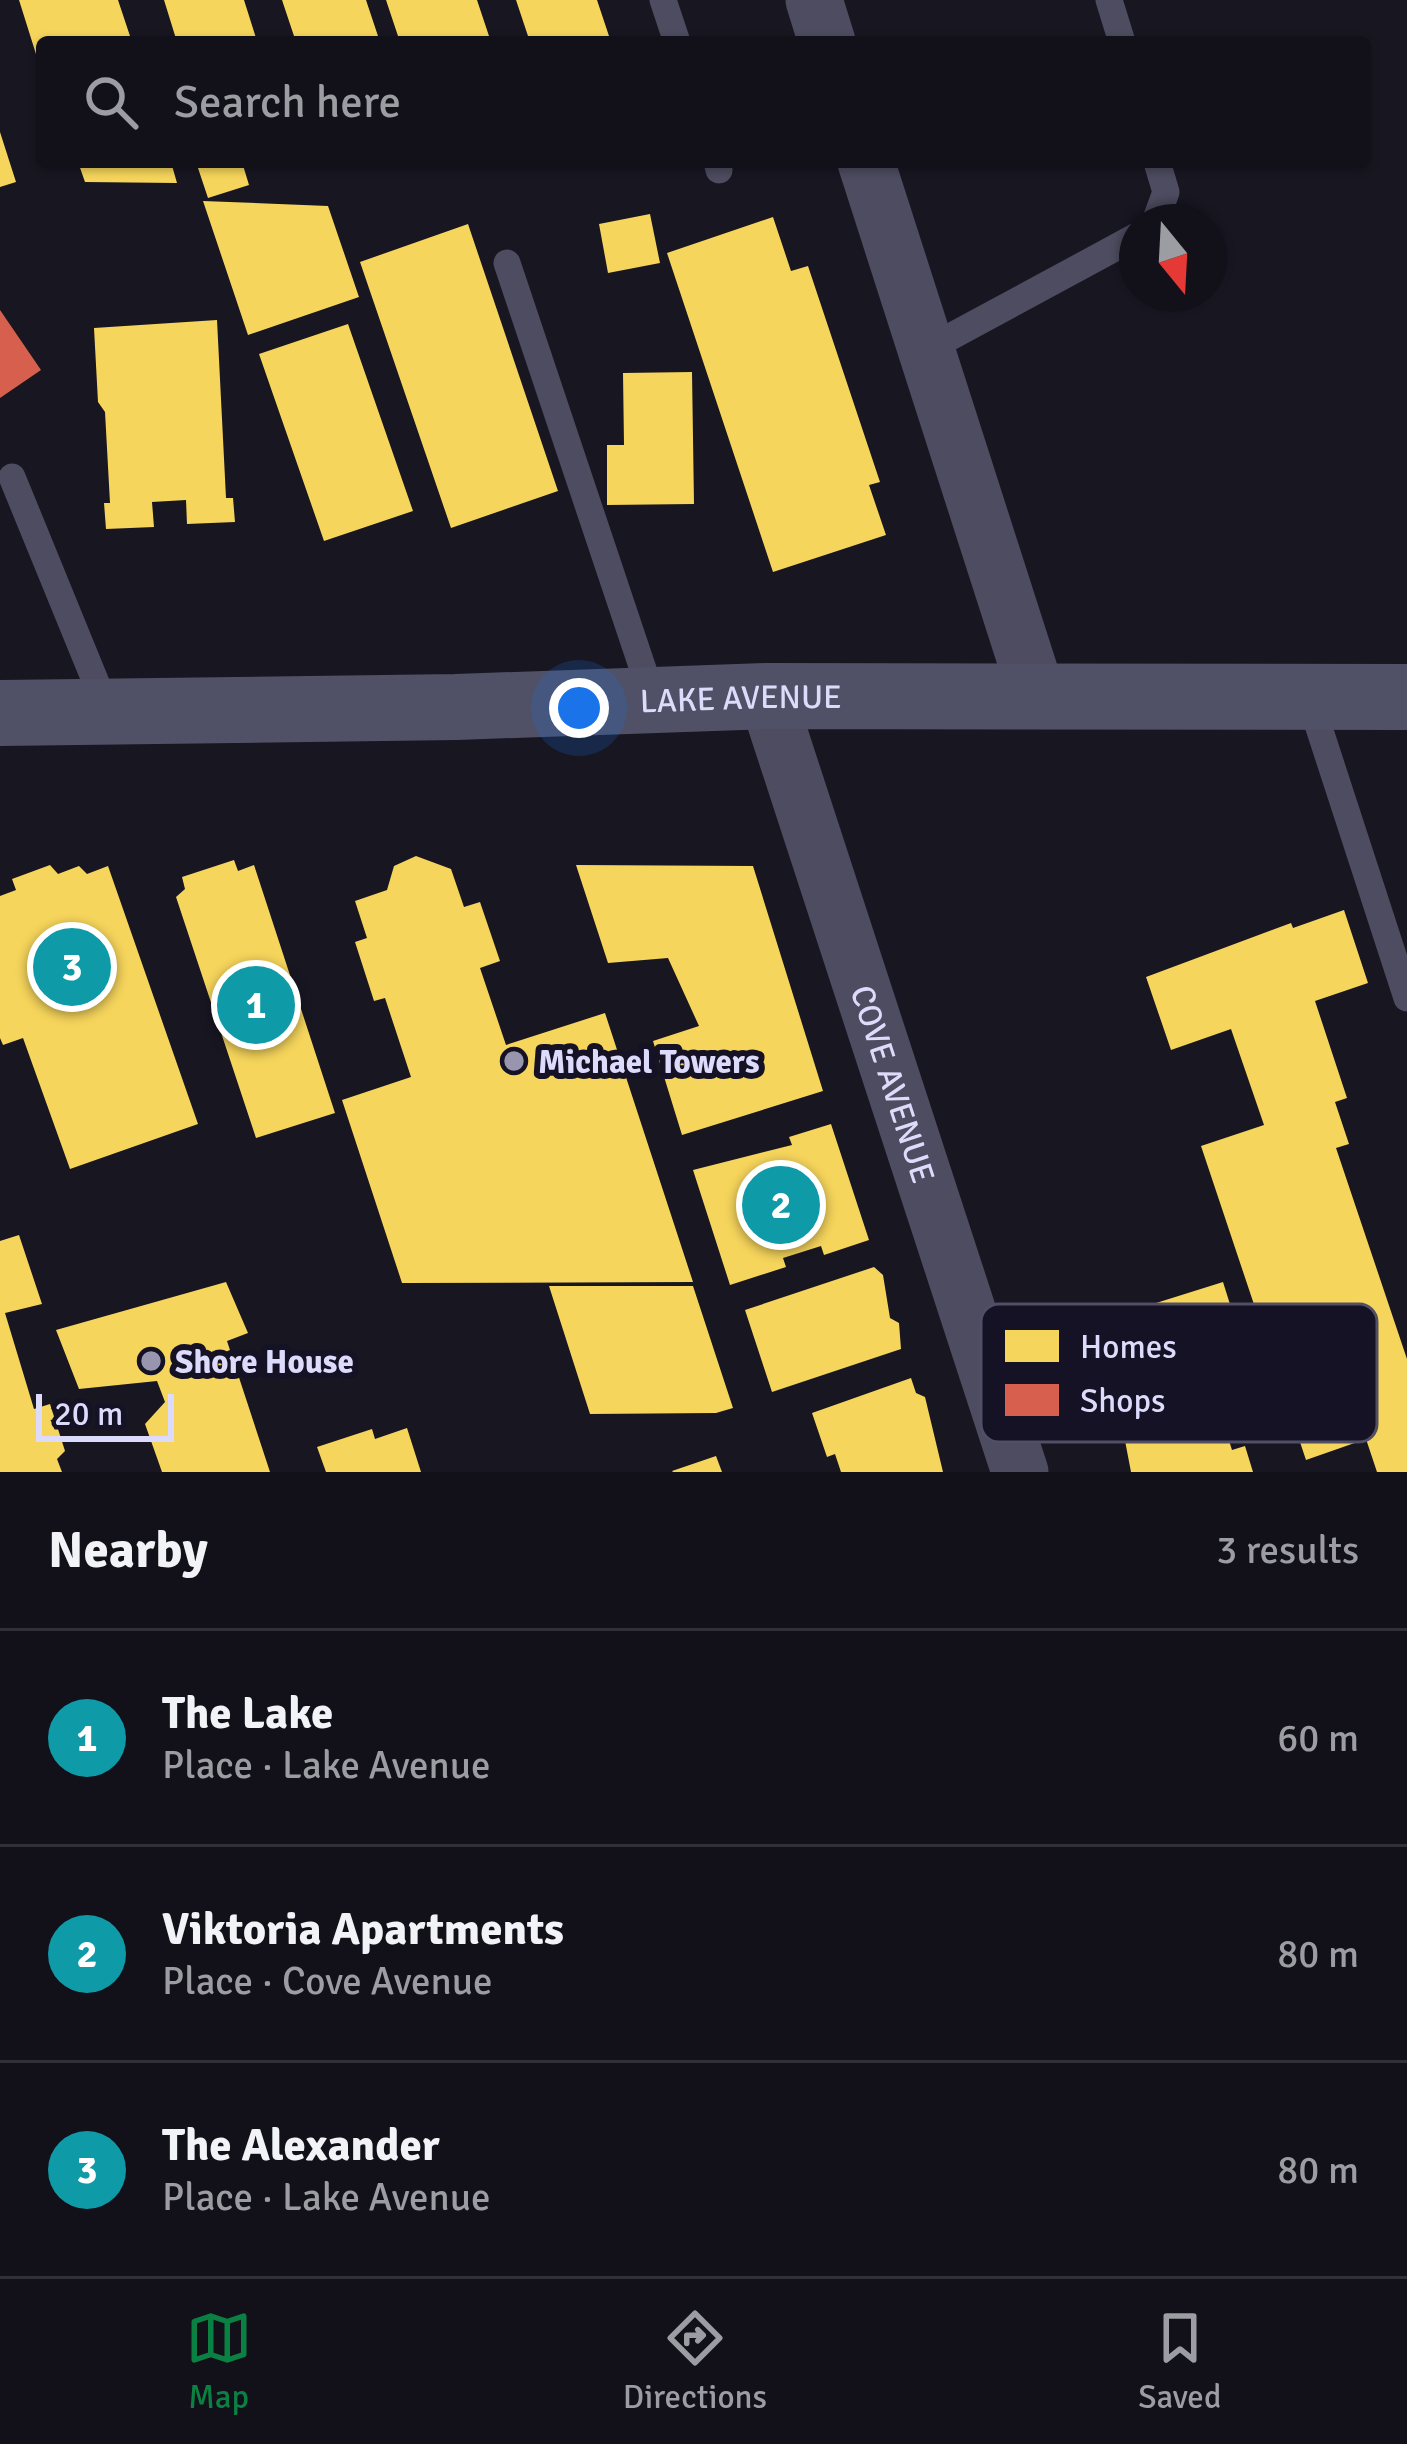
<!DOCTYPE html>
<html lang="en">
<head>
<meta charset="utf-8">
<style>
	:root { --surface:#121019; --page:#1b1922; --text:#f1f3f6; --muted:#9c9da2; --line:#313038; --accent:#0b8043 }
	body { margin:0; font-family:Signika,sans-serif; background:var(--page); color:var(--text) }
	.compass { position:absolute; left:1119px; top:204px; width:108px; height:108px; border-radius:50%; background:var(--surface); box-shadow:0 3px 9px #0004; rotate:162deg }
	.scale { position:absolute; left:36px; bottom:30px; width:138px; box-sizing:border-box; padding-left:12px; border:6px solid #dddbfb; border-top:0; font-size:33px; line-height:42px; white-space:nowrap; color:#dddbfb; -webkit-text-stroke:9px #151225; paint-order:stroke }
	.you { position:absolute; left:579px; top:708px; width:42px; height:42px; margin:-30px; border:9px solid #fff; border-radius:50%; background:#1a73e8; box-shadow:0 0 0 18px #1a73e833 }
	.badge { display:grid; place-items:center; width:78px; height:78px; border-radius:50%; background:var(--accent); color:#fff; font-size:39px; font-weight:700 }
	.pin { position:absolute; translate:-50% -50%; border:6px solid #fff; box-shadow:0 3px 12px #0006 }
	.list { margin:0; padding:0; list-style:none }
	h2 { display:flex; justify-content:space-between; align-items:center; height:156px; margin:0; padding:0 48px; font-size:51px }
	h2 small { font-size:39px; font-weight:400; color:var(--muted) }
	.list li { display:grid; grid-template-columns:78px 1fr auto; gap:36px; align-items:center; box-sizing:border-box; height:216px; padding:0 48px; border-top:3px solid var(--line) }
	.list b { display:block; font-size:45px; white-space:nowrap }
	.list p { margin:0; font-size:39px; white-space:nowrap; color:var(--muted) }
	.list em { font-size:39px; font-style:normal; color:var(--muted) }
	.icon { flex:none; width:66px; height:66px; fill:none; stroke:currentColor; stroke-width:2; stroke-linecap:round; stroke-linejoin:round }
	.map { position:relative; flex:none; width:1407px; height:1472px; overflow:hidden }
	.search { position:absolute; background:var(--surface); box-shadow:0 3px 9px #0004; left:36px; right:36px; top:36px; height:132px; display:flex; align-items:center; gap:30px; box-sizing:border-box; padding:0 42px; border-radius:12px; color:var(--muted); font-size:45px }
	.sheet { height:804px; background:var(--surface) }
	nav { display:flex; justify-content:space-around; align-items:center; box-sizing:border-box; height:168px; border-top:3px solid var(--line); background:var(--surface); font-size:33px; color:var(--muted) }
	nav a { display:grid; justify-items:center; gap:6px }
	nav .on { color:var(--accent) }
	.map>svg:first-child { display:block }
	.homes { fill:#f6d55c }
	.shops { fill:#d6604d }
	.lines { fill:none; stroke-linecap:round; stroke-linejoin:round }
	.lane { stroke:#4d4c60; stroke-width:27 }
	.street { stroke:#4d4c60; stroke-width:57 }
	.secondary { stroke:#505166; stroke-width:66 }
	.poi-dot { fill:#9896af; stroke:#151225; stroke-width:4.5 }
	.labels { text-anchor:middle; stroke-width:12; stroke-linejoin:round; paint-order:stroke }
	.street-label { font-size:33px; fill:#dddbfb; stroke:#151225 }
	.poi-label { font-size:33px; font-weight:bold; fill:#dddbfb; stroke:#151225; text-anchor:start }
	.key { fill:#151225; stroke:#514e65; stroke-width:3 }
	.key-label { font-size:33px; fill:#dddbfb }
</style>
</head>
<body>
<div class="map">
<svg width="1407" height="1472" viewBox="0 0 1407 1472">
	<rect width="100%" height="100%" fill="#181621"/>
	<path class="homes" d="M 19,0 L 118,0 L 132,42 L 42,42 L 41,70 Z
		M 164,0 L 244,0 L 256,38 L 177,42 Z
		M 282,0 L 366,0 L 380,42 L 296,42 Z
		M 386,0 L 477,0 L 491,42 L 400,42 Z
		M 516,0 L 597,0 L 611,42 L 530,42 Z
		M 0,132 L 16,182 L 0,187 Z
		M 78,162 L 171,162 L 177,183 L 85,182 Z
		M 196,162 L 242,162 L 249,185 L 208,198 Z
		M 203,201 L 328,206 L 359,297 L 248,335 Z
		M 650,214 L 660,263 L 608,273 L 599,224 Z
		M 773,217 L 791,271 L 808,266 L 880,482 L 869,485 L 886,535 L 773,572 L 667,253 Z
		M 468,224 L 558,491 L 451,528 L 360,262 Z
		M 217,320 L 226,498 L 233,498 L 235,522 L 187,524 L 186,500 L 152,502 L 154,527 L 106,529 L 104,503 L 110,503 L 105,412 L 98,402 L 94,328 Z
		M 348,324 L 413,511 L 324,541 L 259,354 Z
		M 692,372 L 694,504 L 607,505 L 607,445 L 624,445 L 623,373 Z
		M 416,856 L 451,869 L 464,907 L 480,902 L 500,961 L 480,968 L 506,1045 L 605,1013 L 693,1282 L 402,1283 L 342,1100 L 411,1077 L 385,998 L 374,1001 L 355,942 L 367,938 L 355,901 L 387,890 L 394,866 Z
		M 234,860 L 238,871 L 254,865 L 335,1113 L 256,1138 L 176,897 L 185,889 L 182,877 Z
		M 50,865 L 58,874 L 79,866 L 87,874 L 108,866 L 198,1124 L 70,1169 L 23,1038 L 3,1045 L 0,1038 L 0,896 L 16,890 L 12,879 Z
		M 576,865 L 753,866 L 823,1091 L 682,1135 L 653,1041 L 699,1026 L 668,958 L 608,963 Z
		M 1344,910 L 1368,983 L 1315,1001 L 1347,1098 L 1335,1102 L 1349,1144 L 1336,1148 L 1407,1359 L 1407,1472 L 1377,1472 L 1366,1439 L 1306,1460 L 1201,1146 L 1264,1125 L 1231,1029 L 1171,1050 L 1146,977 L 1291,923 L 1293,928 Z
		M 831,1124 L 869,1240 L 824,1255 L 821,1246 L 783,1258 L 786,1267 L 730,1285 L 693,1170 L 792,1145 L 789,1137 Z
		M 19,1235 L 42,1304 L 5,1313 L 34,1409 L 50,1404 L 65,1451 L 57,1459 L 62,1472 L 0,1472 L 0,1241 Z
		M 874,1267 L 883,1275 L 890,1318 L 899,1323 L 901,1349 L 772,1392 L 745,1310 Z
		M 226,1282 L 248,1333 L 227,1341 L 270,1472 L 162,1472 L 145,1424 L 165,1402 L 157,1381 L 79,1389 L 56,1330 Z
		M 1223,1282 L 1255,1384 L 1215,1397 L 1232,1450 L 1245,1446 L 1253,1472 L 1131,1472 L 1122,1425 L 1082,1437 L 1051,1336 Z
		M 549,1286 L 693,1286 L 733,1408 L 716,1413 L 590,1414 Z
		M 911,1378 L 916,1393 L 925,1397 L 943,1472 L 841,1472 L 835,1454 L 827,1457 L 812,1413 Z
		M 407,1428 L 421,1472 L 326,1472 L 317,1447 L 372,1429 L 375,1439 Z
		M 716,1456 L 722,1472 L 673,1472 L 672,1471 Z"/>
	<path class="shops" d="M 0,310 L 41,370 L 0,398 Z"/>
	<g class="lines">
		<path class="lane" d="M 663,0 L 677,42
			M 1109,0 L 1122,42
			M 717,162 L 719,170
			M 1155,222 L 1166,192 L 1157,162
			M 507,263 L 653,699
			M 926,350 L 1137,236
			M 12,477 L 108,712
			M 1309,697 L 1407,998"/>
		<g class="street">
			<path d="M 814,0 L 827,42"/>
			<path d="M 866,162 L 1037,695"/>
			<path id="s1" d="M 767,696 L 1020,1472"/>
		</g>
		<path class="secondary" id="s2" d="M 0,713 L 456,707 L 767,696 L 1407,697"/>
	</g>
	<g class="poi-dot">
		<circle cx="514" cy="1061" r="12"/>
		<circle cx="151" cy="1361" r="12"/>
	</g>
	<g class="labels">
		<g class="street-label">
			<text dy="12" stroke="none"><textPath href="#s2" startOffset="741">LAKE AVENUE</textPath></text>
			<text dy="12" stroke="none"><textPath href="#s1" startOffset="408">COVE AVENUE</textPath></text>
		</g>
		<g class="poi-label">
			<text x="538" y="1073">Michael Towers</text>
			<text x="175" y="1373">Shore House</text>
		</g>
	</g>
	<rect x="981" y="1304" width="396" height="138" rx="18" class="key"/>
	<rect x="1005" y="1330" width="54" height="32" fill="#f6d55c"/>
	<rect x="1005" y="1384" width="54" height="32" fill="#d6604d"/>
	<g class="key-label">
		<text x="1080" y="1358">Homes</text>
		<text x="1080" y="1412">Shops</text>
	</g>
</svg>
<svg class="compass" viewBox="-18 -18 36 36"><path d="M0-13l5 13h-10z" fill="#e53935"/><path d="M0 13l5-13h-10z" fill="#9c9da2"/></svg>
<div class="scale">20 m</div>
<div class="you"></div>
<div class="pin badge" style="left:256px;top:1005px;background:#0f9aa8">1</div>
<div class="pin badge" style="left:781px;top:1205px;background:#0f9aa8">2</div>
<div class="pin badge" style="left:72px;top:967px;background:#0f9aa8">3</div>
<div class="search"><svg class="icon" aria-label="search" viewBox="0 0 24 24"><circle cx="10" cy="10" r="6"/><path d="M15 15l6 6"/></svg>Search here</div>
</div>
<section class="sheet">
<h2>Nearby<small>3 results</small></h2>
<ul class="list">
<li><span class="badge" style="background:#0f9aa8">1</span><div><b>The Lake</b><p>Place · Lake Avenue</p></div><em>60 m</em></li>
<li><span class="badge" style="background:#0f9aa8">2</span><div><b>Viktoria Apartments</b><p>Place · Cove Avenue</p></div><em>80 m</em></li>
<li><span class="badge" style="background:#0f9aa8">3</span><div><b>The Alexander</b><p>Place · Lake Avenue</p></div><em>80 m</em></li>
</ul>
</section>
<nav>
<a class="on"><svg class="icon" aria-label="map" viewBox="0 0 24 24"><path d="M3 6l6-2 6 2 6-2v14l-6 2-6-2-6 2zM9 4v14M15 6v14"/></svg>Map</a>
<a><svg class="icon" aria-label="directions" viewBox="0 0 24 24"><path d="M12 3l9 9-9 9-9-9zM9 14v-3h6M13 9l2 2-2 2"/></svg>Directions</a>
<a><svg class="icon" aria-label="saved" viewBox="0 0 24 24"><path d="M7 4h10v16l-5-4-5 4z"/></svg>Saved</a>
</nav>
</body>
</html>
